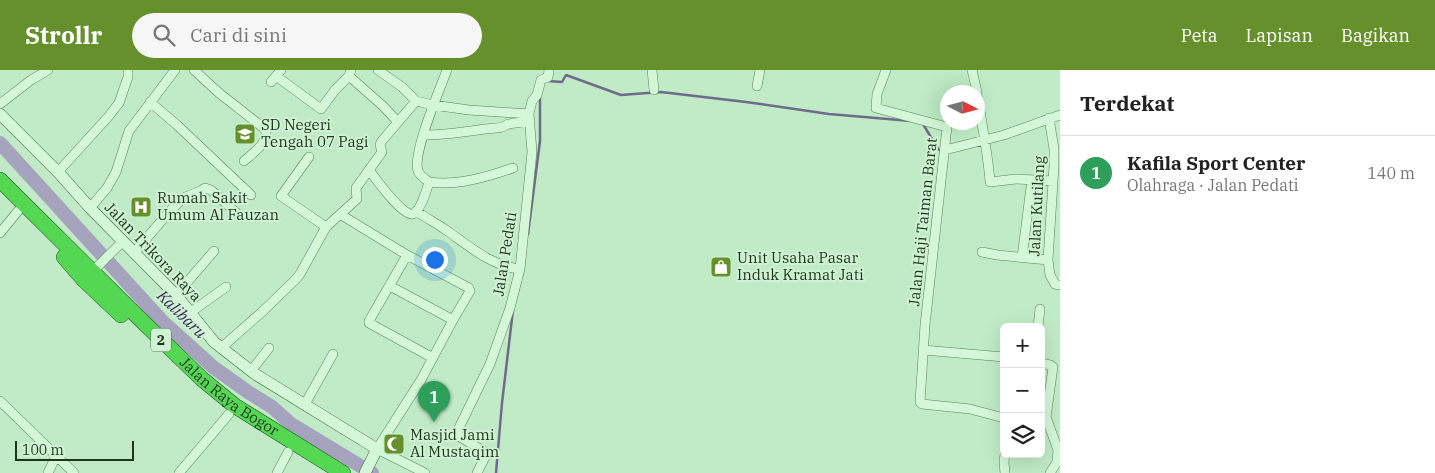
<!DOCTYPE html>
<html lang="id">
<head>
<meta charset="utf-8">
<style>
	:root { --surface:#fff; --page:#f6f6f6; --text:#222; --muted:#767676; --line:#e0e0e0; --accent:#65902c }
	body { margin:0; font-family:"IBM Plex Serif",serif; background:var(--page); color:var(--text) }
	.controls { position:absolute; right:15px; bottom:15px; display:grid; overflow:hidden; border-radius:8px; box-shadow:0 5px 20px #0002 }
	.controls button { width:45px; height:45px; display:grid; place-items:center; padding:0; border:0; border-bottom:1px solid var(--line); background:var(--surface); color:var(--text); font:25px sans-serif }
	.compass { position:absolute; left:940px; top:15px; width:45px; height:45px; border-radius:50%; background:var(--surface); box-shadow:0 5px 20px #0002; rotate:96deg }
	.scale { position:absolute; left:15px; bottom:12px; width:119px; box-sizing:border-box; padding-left:5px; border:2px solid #1f341d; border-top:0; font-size:14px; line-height:18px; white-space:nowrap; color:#1f341d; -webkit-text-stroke:4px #cff3d4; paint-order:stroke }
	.you { position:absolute; left:434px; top:189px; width:18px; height:18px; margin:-12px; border:4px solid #fff; border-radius:50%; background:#1a73e8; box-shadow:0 0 0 8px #1a73e833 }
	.badge { display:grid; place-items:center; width:32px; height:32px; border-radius:50%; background:var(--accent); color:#fff; font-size:16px; font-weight:700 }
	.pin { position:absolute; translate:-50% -41px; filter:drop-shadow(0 1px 2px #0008) }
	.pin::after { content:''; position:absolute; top:26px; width:18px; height:15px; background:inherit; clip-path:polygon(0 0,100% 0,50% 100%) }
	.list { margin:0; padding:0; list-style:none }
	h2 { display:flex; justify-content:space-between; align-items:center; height:65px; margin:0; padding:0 20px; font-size:21px }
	h2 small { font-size:16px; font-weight:400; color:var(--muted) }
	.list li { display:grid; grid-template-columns:32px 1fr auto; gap:15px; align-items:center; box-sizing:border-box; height:75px; padding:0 20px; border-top:1px solid var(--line) }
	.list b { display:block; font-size:19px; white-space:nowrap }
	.list p { margin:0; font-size:16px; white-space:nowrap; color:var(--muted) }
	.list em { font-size:16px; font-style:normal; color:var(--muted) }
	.icon { flex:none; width:28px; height:28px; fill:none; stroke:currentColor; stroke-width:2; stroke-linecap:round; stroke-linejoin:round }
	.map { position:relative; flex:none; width:1060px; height:403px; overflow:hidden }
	header { display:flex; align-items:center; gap:30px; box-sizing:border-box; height:70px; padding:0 25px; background:var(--accent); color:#fff }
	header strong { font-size:24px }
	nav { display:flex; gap:28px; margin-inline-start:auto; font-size:18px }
	.search { width:350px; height:45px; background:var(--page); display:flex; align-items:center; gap:12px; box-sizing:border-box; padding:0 18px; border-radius:28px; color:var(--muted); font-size:19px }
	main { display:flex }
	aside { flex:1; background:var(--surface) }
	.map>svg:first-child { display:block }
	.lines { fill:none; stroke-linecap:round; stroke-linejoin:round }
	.stream { stroke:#706b8b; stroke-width:2.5 }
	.river { stroke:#a6a3be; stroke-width:14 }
	.street-casing { stroke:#5a8459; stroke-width:10 }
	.secondary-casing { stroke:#3f653c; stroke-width:12 }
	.highway-casing { stroke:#31512d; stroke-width:16 }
	.street { stroke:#d3f7d7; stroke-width:9 }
	.secondary { stroke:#d3f7d7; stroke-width:11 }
	.highway { stroke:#54d853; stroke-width:15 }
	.labels { text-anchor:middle; stroke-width:4; stroke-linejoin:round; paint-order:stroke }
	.shield { fill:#cff3d4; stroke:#546d54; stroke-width:1 }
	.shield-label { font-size:14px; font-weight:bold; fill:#1f341d }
	.poi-label { font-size:15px; fill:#1f341d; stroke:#cff3d4; text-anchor:start }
	.street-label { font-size:15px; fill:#1f341d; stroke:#cff3d4 }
	.water-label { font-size:16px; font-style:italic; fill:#3b2c53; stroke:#cff3d4 }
</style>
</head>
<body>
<header>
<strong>Strollr</strong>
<div class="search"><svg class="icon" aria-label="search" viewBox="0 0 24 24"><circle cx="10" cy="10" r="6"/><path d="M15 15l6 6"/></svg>Cari di sini</div>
<nav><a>Peta</a><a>Lapisan</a><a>Bagikan</a></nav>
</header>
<main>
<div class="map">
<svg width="1060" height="403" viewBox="0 0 1060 403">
	<rect width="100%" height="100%" fill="#c0ebc6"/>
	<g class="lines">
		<path class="stream" d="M 548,11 L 562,12 L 566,5 L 621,25 L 661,22 L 746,32 L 829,44 L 911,51
			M 923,54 L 938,79 L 942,82
			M 528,164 L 540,71 L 540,25
			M 496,403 L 502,333 L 513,240"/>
		<path class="river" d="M 0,73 L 163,252 L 213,297 L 248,322 L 272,337 L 291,354 L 372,403"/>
		<g class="street-casing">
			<path id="street" d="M 194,0 L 219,23 L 265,59 C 270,72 253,83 244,91
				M 378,0 L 402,17 L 416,31 L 433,35 L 469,40 L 529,44
				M 652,0 L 654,20
				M 886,0 L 877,24 L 876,38 L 947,57 L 925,255 L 920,332 L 922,334 L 970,339 L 1004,348
				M 972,0 L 977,22
				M 276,6 L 321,39 L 335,20 L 349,6 L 351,0
				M 349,6 L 383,36 L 397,51
				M 271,12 L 281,0
				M 757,16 L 760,0
				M 978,28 C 982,56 988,84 990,112 L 1016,109 L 1053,111
				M 150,32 L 177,55 L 251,125
				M 0,34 L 31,10 L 48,0
				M 1049,48 L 1054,79 L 1054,96 L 1048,190 L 1050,205 L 1055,214 L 1060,215
				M 424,65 C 445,65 464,62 485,59 C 493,58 502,59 508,54 L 530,51
				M 945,80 L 1004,65 L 1060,45
				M 309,87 L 281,126 L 326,157
				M 369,100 C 375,108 404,148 413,144 C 420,142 427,119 429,112 C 425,109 420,106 418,101 C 412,83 440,19 447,0
				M 58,102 L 108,47 L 119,33 L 128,7 L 128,0
				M 429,112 C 457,116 487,107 513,98
				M 90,138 L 107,118 L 116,102 L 129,61 L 175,0
				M 416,141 C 426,148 436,153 446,160 C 469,176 491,196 520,199
				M 343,146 L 407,185 L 369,251 L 369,253 L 433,288
				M 0,163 L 18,141
				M 982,182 L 997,185 L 1048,190
				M 134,183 L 169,142 L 183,128 L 200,121 L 205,118 L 211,120 L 241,147
				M 407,185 L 469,218 L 470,221 L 453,250 L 421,310 L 377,379 L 425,403
				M 1022,187 L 1031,117
				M 92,202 L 123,171
				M 390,216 L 453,250
				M 176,225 L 214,181
				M 191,242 L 226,217
				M 1038,257 L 1040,239
				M 221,278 L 263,241 L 295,210 L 300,204 L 326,157 L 357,129 L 356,118 L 382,82 L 380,75 L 381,72 L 416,31
				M 923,280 L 1004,287
				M 1041,293 L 1050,295 L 1053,297 L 1046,347 L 1058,380 L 1057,392 L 1050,403
				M 251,301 L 269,278
				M 0,331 L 74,403
				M 305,334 L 333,284
				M 48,403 L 56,386
				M 179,403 L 229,344
				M 277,403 L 288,382
				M 477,403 L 487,383 L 460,367 L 457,362 L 490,294 L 510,238 L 520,199 L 532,82 L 529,44 L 532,31 L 537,25 L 541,10 L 548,7 L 549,0
				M 1005,403 L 1004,392 L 1005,384"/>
		</g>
		<g class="secondary-casing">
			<path id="secondary" d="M 0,44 L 58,102 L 90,138 L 176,225 L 214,272 L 255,304 L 377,379 L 365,403"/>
		</g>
		<g class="highway-casing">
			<g id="highway">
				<path id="s1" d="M 0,110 L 138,247 L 202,309 L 235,336 L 343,403"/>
				<path d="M 64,187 L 84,210 L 121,245"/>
			</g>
		</g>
		<use href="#street" class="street"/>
		<use href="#secondary" class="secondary"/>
		<use href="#highway" class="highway"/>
	</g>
	<defs>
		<g id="school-square" transform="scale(1.125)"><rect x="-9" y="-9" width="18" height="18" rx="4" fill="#65902c" stroke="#cff3d4"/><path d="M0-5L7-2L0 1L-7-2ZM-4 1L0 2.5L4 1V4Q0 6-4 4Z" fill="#fff"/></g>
		<g id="hospital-square" transform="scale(1.125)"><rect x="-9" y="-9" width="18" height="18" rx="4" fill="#65902c" stroke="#cff3d4"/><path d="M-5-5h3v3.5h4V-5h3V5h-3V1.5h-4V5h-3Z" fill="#fff"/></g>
		<g id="shop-square" transform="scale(1.125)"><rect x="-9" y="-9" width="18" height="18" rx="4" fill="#65902c" stroke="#cff3d4"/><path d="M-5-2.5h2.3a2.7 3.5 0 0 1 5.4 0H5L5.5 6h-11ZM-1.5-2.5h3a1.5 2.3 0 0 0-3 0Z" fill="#fff"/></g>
		<g id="mosque-square" transform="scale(1.125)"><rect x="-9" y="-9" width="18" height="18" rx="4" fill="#65902c" stroke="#cff3d4"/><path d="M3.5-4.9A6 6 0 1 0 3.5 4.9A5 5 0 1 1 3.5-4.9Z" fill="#fff"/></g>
	</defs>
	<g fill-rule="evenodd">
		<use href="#school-square" x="245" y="64"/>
		<use href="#hospital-square" x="141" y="137"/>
		<use href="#shop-square" x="721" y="197"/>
		<use href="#mosque-square" x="394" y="374"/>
	</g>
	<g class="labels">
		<rect class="shield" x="151" y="258.5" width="20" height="23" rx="4"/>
		<g class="shield-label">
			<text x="161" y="275">2</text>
		</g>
		<g class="poi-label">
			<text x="261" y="60">SD Negeri<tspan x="261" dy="17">Tengah 07 Pagi</tspan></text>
			<text x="157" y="133">Rumah Sakit<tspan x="157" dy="17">Umum Al Fauzan</tspan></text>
			<text x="737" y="193">Unit Usaha Pasar<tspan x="737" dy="17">Induk Kramat Jati</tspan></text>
			<text x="410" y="370">Masjid Jami<tspan x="410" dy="17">Al Mustaqim</tspan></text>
		</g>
		<g class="street-label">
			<text transform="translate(1037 136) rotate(-87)" y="5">Jalan Kutilang</text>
			<text transform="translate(923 152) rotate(-84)" y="5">Jalan Haji Taiman Barat</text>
			<text transform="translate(153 182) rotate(46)" y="5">Jalan Trikora Raya</text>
			<text transform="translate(505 184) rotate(-81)" y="5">Jalan Pedati</text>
			<text dy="5" stroke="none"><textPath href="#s1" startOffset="316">Jalan Raya Bogor</textPath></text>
		</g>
		<g class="water-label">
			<text transform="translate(182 244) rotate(44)" y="6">Kalibaru</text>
		</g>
	</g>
</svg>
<div class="controls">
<button>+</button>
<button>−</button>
<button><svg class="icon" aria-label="layers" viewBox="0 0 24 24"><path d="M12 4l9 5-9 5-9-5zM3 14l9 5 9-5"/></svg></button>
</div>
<svg class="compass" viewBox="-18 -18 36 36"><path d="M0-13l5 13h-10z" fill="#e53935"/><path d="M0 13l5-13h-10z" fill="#767676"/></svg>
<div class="scale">100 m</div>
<div class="you"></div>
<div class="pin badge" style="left:434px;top:352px;background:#2e9e5b">1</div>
</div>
<aside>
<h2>Terdekat<small></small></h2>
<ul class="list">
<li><span class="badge" style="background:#2e9e5b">1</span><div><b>Kafila Sport Center</b><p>Olahraga · Jalan Pedati</p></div><em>140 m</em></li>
</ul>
</aside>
</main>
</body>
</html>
